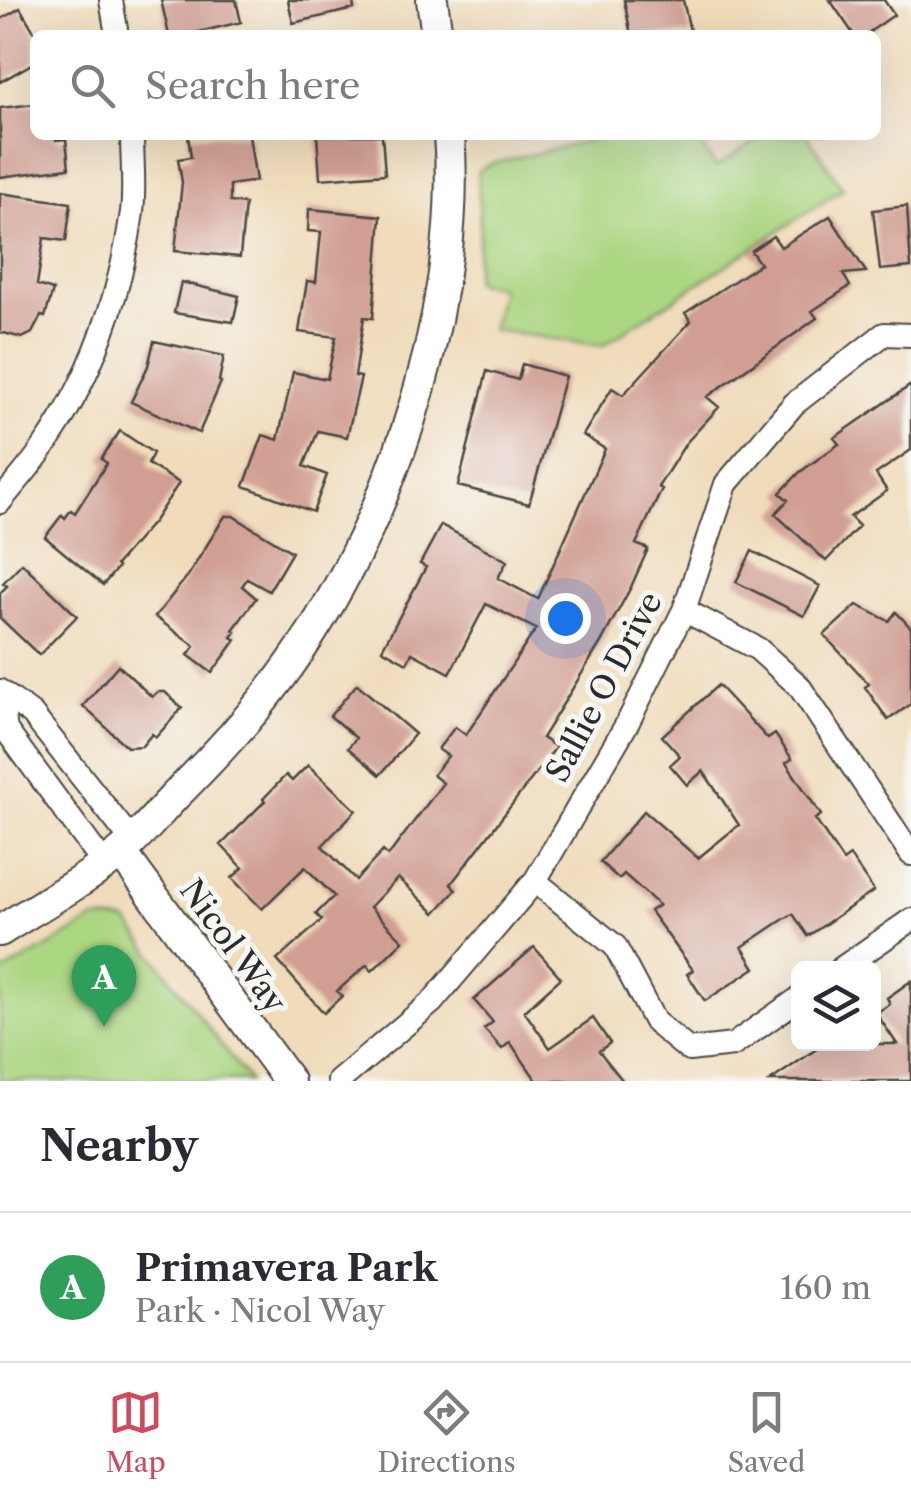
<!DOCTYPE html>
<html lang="en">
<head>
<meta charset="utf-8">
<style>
	:root { --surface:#fff; --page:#f2f2f3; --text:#2b2b33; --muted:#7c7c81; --line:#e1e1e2; --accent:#d1495b }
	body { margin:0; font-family:"Libre Caslon Text",serif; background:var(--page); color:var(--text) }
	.controls { position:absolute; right:30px; bottom:30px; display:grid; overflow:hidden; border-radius:15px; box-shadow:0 10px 40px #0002 }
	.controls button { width:90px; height:90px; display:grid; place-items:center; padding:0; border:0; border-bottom:2px solid var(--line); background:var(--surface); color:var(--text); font:50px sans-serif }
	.you { position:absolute; left:565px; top:618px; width:35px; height:35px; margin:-25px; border:8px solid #fff; border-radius:50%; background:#1a73e8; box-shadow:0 0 0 15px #1a73e833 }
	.badge { display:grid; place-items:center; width:65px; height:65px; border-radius:50%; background:var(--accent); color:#fff; font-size:32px; font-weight:700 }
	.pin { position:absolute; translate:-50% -82px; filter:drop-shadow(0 2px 5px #0008) }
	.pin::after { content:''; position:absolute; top:52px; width:35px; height:30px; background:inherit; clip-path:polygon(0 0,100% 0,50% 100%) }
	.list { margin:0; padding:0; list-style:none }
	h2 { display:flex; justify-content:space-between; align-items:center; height:130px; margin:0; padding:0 40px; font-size:42px }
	h2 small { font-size:32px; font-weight:400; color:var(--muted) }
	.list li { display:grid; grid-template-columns:65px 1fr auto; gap:30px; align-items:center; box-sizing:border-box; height:150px; padding:0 40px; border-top:2px solid var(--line) }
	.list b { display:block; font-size:38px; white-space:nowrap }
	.list p { margin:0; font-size:32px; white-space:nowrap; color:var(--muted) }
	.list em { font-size:32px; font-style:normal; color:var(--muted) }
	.icon { flex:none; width:55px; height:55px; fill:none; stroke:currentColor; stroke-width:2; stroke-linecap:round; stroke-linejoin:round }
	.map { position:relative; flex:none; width:911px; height:1081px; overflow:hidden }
	.search { position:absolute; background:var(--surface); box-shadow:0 10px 40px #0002; left:30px; right:30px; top:30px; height:110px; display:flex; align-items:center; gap:25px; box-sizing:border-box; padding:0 35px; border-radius:15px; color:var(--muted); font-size:38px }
	.sheet { height:280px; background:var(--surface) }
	nav { display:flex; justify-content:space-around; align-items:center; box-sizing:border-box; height:140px; border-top:2px solid var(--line); background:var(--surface); font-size:28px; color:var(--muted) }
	nav a { display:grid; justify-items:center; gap:5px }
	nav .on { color:var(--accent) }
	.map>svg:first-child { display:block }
	.green { fill:#abd682; stroke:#6b8056; stroke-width:2.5 }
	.building { fill:#d09e92 }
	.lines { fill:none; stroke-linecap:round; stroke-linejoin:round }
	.street-casing { stroke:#494641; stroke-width:26 }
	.secondary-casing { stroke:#494641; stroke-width:34 }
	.street { stroke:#fff; stroke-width:22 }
	.secondary { stroke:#fff; stroke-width:30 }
	.labels { text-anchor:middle; stroke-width:10; stroke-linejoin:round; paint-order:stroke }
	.street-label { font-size:32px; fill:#2b2b2b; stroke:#f6f6f2 }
</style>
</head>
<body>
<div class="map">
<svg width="911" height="1081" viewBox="0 0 911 1081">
	<rect width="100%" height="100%" fill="#f6f6f2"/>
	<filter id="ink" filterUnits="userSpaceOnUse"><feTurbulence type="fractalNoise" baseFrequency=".01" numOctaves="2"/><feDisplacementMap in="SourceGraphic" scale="20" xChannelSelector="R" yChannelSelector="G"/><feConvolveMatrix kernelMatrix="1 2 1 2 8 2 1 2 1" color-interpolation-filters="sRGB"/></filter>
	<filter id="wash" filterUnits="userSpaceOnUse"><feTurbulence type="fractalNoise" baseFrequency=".0048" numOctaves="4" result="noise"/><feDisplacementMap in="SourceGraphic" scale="40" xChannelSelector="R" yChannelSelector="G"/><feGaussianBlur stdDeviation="2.25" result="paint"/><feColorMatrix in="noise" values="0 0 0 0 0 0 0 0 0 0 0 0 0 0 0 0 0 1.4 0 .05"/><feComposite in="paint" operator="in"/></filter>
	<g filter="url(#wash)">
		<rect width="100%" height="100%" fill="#f0dcbb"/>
		<path class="green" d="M 602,135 L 694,135 L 716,167 L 765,135 L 807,135 L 843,189 L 602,346 L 492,330 L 501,287 L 474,282 L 480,232 L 478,171 L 490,164 L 589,141 Z
			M 96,919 L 127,921 L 249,1081 L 0,1081 L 0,974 Z"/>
		<g id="blocks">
			<path class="building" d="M 161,0 L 236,0 L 241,22 L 186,35 L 169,35 Z
				M 288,0 L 353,0 L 354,9 L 293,23 Z
				M 624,0 L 683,0 L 691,35 L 631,35 Z
				M 830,0 L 884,0 L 894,15 L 865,35 L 854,35 Z
				M 20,8 L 35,33 L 35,62 L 0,82 L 0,20 Z
				M 35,104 L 35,135 L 55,135 L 56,140 L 66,139 L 69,168 L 0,177 L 0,108 Z
				M 188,135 L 249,135 L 256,181 L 230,185 L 230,202 L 245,204 L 240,257 L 175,251 L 182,182 L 178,159 L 191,157 Z
				M 317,135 L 382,135 L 385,174 L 320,179 Z
				M 0,193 L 71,203 L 66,241 L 44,238 L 37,285 L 53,290 L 45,317 L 41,316 L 32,333 L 22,338 L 0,332 Z
				M 907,206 L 911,267 L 880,270 L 873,210 Z
				M 309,209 L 381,216 L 373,318 L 364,317 L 355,376 L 361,377 L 347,437 L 318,431 L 304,466 L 327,475 L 313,512 L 244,486 L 263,435 L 278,440 L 293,372 L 327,379 L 336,337 L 299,332 L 307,281 L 316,282 L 321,232 L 308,231 Z
				M 830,216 L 866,272 L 843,274 L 850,286 L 812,311 L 817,318 L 707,397 L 719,407 L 686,443 L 658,487 L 662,489 L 636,544 L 648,549 L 631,587 L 600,644 L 542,738 L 556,747 L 451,884 L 456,890 L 435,913 L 398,878 L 370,907 L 403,941 L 372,971 L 367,965 L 337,991 L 342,996 L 324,1013 L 277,960 L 322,920 L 316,914 L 334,896 L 305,867 L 262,909 L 232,878 L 243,868 L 221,845 L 265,801 L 263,799 L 286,775 L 292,781 L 308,765 L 356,810 L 322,846 L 356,880 L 383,851 L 388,856 L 443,783 L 433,775 L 448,756 L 438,749 L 455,727 L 466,735 L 536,629 L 486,604 L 450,673 L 412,653 L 407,663 L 382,649 L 426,567 L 420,564 L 441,525 L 507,561 L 498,578 L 538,599 L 605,449 L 583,435 L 612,388 L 623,395 L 691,321 L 685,313 L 760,264 L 751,251 L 773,236 L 781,247 Z
				M 181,282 L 239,296 L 233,322 L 174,313 Z
				M 154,341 L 224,356 L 219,381 L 221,382 L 199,433 L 131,402 L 148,366 Z
				M 522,364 L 565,376 L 529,504 L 458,486 L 487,371 L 518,380 Z
				M 911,385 L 911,450 L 876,474 L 887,491 L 850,517 L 859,526 L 826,561 L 775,514 L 788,500 L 780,493 L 800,472 L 839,444 L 834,438 Z
				M 120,431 L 153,453 L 148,464 L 179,483 L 154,521 L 116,565 L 118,567 L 103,585 L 45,537 L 62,515 L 65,518 L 71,510 L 75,513 L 107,463 L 101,459 Z
				M 225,516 L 233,516 L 292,552 L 269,591 L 247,579 L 242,586 L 256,598 L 233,630 L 236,632 L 232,637 L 236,640 L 212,673 L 188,655 L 195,646 L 155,617 L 189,574 Z
				M 752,551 L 820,586 L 804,616 L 736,582 Z
				M 22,563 L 77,616 L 39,655 L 0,618 L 0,593 L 7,586 L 3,583 Z
				M 857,605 L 889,621 L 896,612 L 911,628 L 911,704 L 888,720 L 865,687 L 869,684 L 824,635 Z
				M 118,665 L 152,697 L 157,692 L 165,692 L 182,708 L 156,737 L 152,734 L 142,746 L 127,747 L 83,706 Z
				M 357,684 L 415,734 L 380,775 L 348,748 L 356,738 L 330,716 Z
				M 718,685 L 768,739 L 775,734 L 792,759 L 786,763 L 821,815 L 815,819 L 843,861 L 850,856 L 874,891 L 808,936 L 793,914 L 784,919 L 742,947 L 755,968 L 705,1001 L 687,974 L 693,970 L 650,911 L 659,905 L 624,874 L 619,879 L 600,862 L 644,811 L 698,858 L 739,825 L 703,771 L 687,785 L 670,765 L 680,756 L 662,736 Z
				M 534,947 L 561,978 L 524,1011 L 550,1048 L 593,1018 L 610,1043 L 599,1051 L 623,1081 L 537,1081 L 510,1042 L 502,1049 L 484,1029 L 493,1022 L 474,1000 Z
				M 911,981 L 911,1081 L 770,1081 L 824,1044 L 897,1044 L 876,1013 L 890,1004 L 887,998 Z"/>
		</g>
	</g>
	<g filter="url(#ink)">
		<use href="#blocks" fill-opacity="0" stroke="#494641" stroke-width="2.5"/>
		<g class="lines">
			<g class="street-casing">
				<path id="street" d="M 111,0 L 117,35
					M 0,502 C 14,484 30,467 43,448 C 91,380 121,294 132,212 C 135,187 132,160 132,135
					M 684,610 L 758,649 L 799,686 L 911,854
					M 0,691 L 6,730 L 103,863
					M 0,691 L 32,714 L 132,841
					M 535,881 L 615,946 L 655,1022 L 689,1050 L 733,1045 L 798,999
					M 842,968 L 911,920
					M 339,1081 L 432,1002 L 535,881 L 628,722 L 684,610 L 726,484 L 794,404 L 884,334 L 911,335"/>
			</g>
			<g class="secondary-casing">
				<path id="secondary" d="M 432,0 L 437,35
					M 121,852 L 289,1081
					M 0,931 C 40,905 84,882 121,852 C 140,836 157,815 174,797 C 208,763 242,727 271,690 C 383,548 464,316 449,135"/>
			</g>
			<use href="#street" class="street"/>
			<use href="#secondary" class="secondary"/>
		</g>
	</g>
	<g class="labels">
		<g class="street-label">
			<text transform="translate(604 687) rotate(-62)" y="11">Sallie O Drive</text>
			<text transform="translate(233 946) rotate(54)" y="11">Nicol Way</text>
		</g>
	</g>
</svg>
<div class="controls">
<button><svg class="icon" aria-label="layers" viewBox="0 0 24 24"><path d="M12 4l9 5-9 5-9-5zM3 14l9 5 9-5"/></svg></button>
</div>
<div class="you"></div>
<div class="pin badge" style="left:104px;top:1027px;background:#2e9e5b">A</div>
<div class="search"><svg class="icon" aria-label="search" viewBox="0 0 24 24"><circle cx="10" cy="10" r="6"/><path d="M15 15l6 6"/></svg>Search here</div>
</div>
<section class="sheet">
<h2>Nearby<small></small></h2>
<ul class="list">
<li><span class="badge" style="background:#2e9e5b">A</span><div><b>Primavera Park</b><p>Park · Nicol Way</p></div><em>160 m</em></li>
</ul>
</section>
<nav>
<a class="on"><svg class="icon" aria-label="map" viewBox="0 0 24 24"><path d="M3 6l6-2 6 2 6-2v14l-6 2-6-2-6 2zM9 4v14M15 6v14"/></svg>Map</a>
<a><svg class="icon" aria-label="directions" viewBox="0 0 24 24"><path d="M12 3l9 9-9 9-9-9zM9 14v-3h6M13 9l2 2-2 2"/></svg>Directions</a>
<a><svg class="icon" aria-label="saved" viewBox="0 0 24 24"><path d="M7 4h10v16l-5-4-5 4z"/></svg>Saved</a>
</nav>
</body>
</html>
